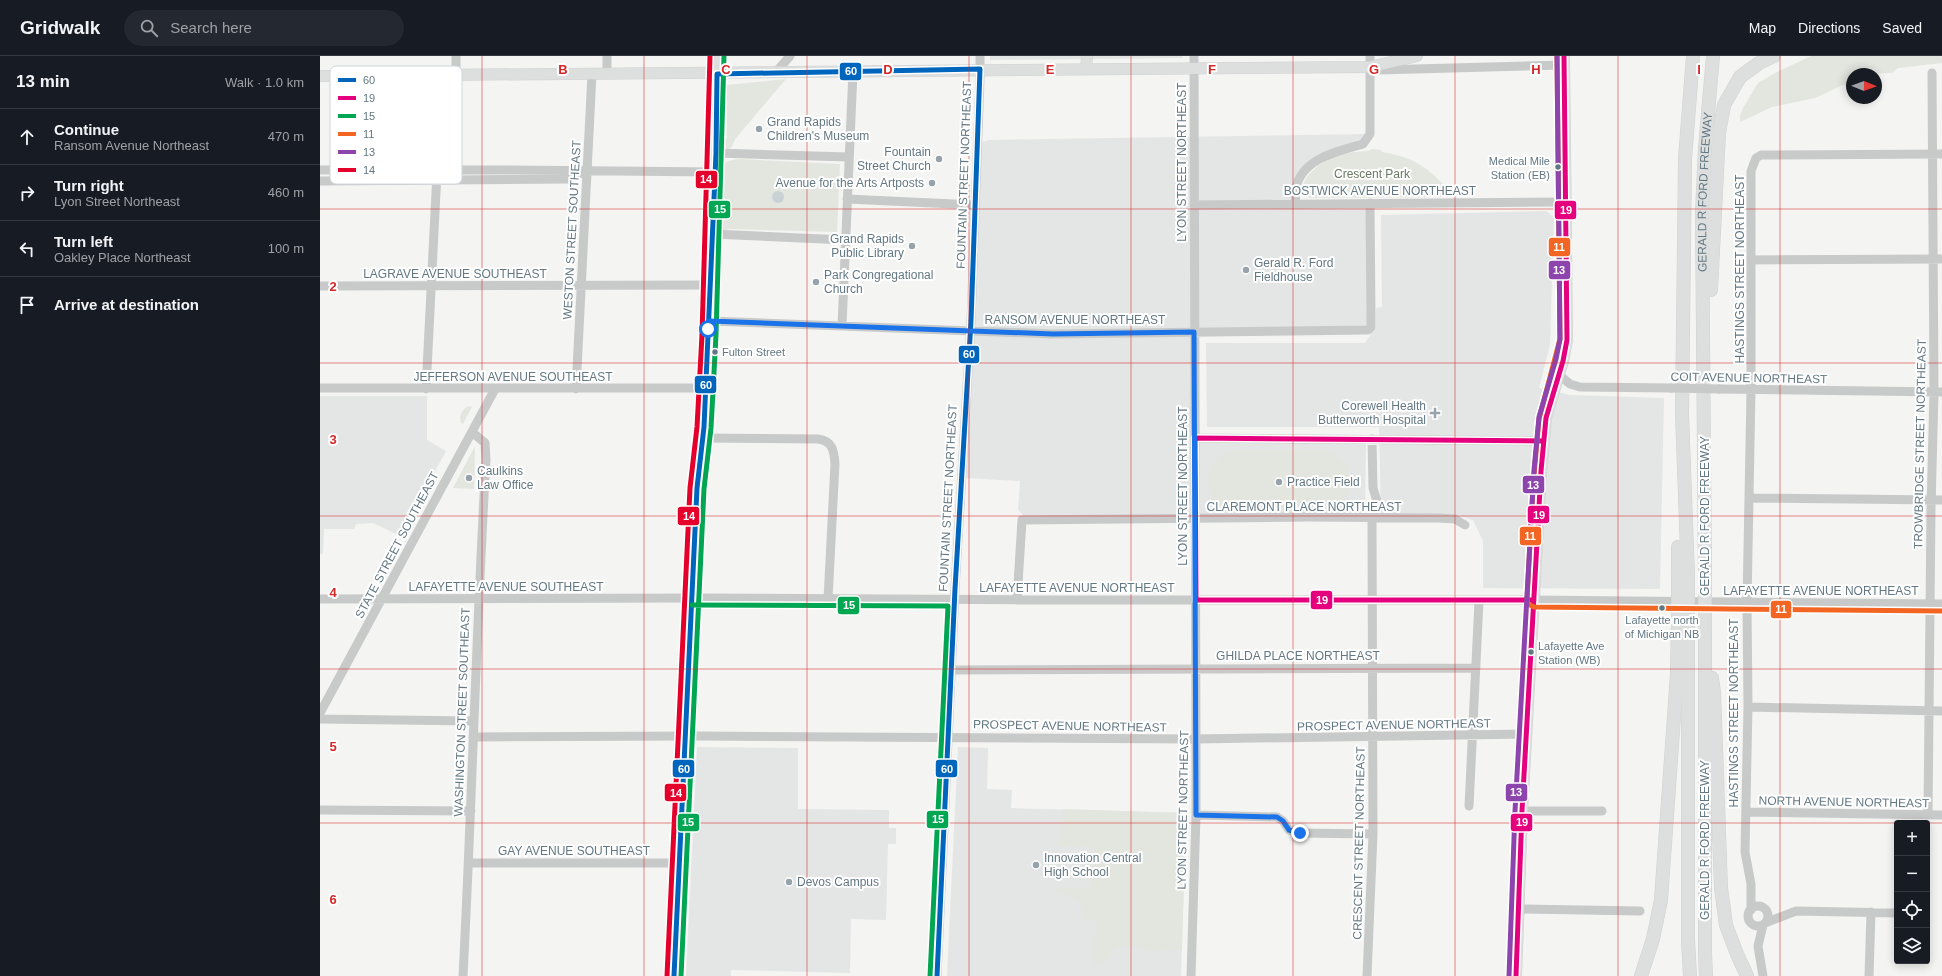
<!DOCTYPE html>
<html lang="en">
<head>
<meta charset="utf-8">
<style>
	:root { --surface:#171b24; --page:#242831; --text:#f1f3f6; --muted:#9ea1a6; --line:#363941 }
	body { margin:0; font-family:Arial,sans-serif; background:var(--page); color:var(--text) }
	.controls { position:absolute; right:12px; bottom:12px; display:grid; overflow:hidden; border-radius:4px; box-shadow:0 2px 10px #0003 }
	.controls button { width:36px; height:36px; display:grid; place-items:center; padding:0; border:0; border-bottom:1px solid var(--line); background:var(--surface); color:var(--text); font:20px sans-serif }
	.compass { position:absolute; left:1526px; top:12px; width:36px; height:36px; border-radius:50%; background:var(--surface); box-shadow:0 2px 10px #0003; rotate:91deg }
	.stop { position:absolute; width:12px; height:12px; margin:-9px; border:3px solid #1a73e8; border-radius:50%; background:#fff }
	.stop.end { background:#1a73e8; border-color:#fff; box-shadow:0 1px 4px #0008 }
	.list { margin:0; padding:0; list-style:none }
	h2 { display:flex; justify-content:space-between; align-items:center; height:52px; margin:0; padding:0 16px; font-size:17px }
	h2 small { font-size:13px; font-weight:400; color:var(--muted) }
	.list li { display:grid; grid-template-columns:26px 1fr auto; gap:12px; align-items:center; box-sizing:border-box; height:56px; padding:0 16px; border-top:1px solid var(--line) }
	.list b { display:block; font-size:15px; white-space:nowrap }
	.list p { margin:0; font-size:13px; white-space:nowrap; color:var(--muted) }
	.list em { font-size:13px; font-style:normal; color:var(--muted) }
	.icon { flex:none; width:22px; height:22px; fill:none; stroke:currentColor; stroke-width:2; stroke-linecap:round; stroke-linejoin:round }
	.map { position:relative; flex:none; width:1622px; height:920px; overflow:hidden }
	header { display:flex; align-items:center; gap:24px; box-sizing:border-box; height:56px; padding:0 20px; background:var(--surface); border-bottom:1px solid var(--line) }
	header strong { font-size:19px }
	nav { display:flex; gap:22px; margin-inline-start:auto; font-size:14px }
	.search { width:280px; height:36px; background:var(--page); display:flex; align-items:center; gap:10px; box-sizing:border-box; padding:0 14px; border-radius:22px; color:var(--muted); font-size:15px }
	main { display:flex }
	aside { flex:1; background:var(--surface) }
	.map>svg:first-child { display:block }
	.built { fill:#e4e5e5 }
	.green { fill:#e3e6df }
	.water { fill:#c8d2d4 }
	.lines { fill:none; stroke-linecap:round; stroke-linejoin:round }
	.major-casing { stroke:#d1d2d2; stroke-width:12 }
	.highway-casing { stroke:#d1d2d2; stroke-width:14 }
	.minor { stroke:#c8caca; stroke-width:9 }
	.major { stroke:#dddede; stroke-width:11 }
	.highway { stroke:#dddede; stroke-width:13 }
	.highway-bridge-casing { stroke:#d1d2d2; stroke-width:14; stroke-linecap:butt }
	.minor-bridge { stroke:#c8caca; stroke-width:9 }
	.highway-bridge { stroke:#dddede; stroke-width:13 }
	.bus-1-casing { stroke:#fff; stroke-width:8 }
	.bus-2-casing { stroke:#fff; stroke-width:8 }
	.bus-3-casing { stroke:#fff; stroke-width:8 }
	.bus-4-casing { stroke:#fff; stroke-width:8 }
	.bus-5-casing { stroke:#fff; stroke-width:8 }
	.bus-6-casing { stroke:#fff; stroke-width:8 }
	.bus-1 { stroke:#0065bd; stroke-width:5 }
	.bus-2 { stroke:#e5007d; stroke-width:5 }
	.bus-3 { stroke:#00a651; stroke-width:5 }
	.bus-4 { stroke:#f26522; stroke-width:5 }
	.bus-5 { stroke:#8e44ad; stroke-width:5 }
	.bus-6 { stroke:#e4002b; stroke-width:5 }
	.route { stroke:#1a73e8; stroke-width:5 }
	.grid { fill:none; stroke:#d62828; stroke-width:1; stroke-opacity:0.55 }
	.poi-dot { fill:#96a3aa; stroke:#fff; stroke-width:1.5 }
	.bus-dot { fill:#637883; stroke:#fff; stroke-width:1.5 }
	.labels { text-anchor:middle; stroke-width:4; stroke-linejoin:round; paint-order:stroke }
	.bus-label { font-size:11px; fill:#637883; stroke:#fff; text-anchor:start }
	.poi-label { font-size:12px; fill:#637883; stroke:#fff; text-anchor:start }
	.street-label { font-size:12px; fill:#637883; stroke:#fff }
	.park-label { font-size:12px; fill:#697a62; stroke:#fff }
	.key { fill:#fff; stroke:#d0d6da; stroke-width:1 }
	.key-label { font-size:11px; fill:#637883 }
	.grid-label { font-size:13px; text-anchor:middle; font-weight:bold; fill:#d62828; stroke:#fff; stroke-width:4; stroke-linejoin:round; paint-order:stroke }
	.line-badge { stroke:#fff; stroke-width:1.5 }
	.badge-label { font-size:11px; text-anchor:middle; font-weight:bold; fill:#fff }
</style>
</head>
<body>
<header>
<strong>Gridwalk</strong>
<div class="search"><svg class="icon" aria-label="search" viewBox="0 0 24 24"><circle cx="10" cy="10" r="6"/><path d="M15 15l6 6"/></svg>Search here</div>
<nav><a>Map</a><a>Directions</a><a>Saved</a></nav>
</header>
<main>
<aside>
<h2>13 min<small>Walk · 1.0 km</small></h2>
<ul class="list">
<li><svg class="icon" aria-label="ahead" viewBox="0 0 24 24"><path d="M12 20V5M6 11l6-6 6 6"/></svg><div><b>Continue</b><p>Ransom Avenue Northeast</p></div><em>470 m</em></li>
<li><svg class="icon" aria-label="right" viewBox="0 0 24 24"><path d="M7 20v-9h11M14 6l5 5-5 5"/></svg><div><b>Turn right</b><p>Lyon Street Northeast</p></div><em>460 m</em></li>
<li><svg class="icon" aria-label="left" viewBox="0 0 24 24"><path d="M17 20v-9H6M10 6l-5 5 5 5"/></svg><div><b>Turn left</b><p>Oakley Place Northeast</p></div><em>100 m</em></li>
<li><svg class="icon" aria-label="arrive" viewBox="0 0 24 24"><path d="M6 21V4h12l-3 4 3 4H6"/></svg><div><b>Arrive at destination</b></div></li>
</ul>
</aside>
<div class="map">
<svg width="1622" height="920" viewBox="0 0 1622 920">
	<rect width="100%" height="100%" fill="#f4f4f2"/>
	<path class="built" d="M 670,0 L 862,0 L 862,2 L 670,4 Z
		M 1050,78 L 1048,84 L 1006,99 L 983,118 L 975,147 L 1050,147 L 1051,271 L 874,276 L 875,382 L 1046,383 L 1045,461 L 705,461 L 698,454 L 700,425 L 646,422 L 655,269 L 662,86 L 669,84 Z
		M 1226,155 L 1234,161 L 1230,289 L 1219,332 L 1250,339 L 1344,342 L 1340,533 L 1163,532 L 1163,485 L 1153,464 L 1136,459 L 1061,458 L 1059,371 L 887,371 L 886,287 L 1045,287 L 1056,270 L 1056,252 L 1062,251 L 1061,159 Z
		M 0,340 L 107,340 L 107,384 L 126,395 L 80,480 L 53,467 L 36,468 L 34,473 L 4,473 L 3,498 L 0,498 Z
		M 377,691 L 478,692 L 478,753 L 569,754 L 569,772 L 576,772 L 576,788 L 568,788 L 566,864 L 531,863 L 530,917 L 411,914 L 411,920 L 366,920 Z
		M 638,691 L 668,692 L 667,733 L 692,734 L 691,752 L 866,757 L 861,920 L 627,920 Z"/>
	<path class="green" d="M 1491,0 L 1622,0 L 1622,7 L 1578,12 L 1572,17 L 1532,18 L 1532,29 L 1523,29 L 1495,42 L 1452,51 L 1420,66 L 1420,59 L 1423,52 L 1438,27 L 1455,17 Z
		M 466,23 L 416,82 L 411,92 L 408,93 L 404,90 L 405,83 L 407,82 L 407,46 L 405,43 L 407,29 Z
		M 1052,93 L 1061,94 L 1062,96 C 1085,99 1104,108 1120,125 C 1125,130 1129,134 1129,141 L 990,142 L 986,140 C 982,134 982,129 986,123 C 994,109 1012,100 1028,97 C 1036,95 1044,97 1052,93 Z
		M 418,103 L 520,108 L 517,176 L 409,173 L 404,175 L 401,172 L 404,108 L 408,105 Z
		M 148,350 L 152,351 L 143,368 L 141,367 C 139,360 141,355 148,350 Z
		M 155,390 L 154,433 L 133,432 Z
		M 910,395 L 1009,395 C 1020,400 1027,409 1029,421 C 1030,436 1022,450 1009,456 C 996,462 935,458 917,458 C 909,455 901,452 895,446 C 880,428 891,403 910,395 Z
		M 743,753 L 866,757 L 862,894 L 835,895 L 817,891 L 796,891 L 785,905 L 773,909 L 776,863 L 765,863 C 766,842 746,839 730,831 L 771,833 L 772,791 L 739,790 L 739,778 L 742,778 Z"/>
	<path class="water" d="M452 141a6 6 0 1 1 12 0a6 6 0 1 1-12 0Z"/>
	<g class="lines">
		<g class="major-casing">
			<path id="major" d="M 766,13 L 767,0
				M 0,20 L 1050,11 L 1097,0
				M 354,920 L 377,432 C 379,412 382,392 384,372 C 393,248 394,124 397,0
				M 1196,920 L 1202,755 L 1221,415 L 1226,362 L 1243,305 L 1247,284 L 1244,0"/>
		</g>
		<g class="highway-casing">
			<g id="highway">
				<path d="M 1391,234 L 1399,77 L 1404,49 L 1420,21 L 1439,7 L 1454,0"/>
				<path d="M 1358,520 L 1358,491"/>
				<path d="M 1368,520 L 1362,358 L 1365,103 L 1373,0"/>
				<path id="s1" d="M 1385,520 L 1382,155 L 1385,92 L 1393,0"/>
				<path d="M 1368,566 L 1368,884 L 1370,920"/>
				<path d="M 1385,567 L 1385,897 L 1386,920"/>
				<path d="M 1392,622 L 1394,637 L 1401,832 L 1406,869 L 1417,898 L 1427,920"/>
				<path d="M 1321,920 L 1333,883 L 1341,844 L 1357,618 L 1358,566"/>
			</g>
		</g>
		<path class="minor" d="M 136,0 L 136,19
			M 287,0 L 287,17
			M 1050,11 L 1058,14 L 1244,9
			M 456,16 L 470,0
			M 396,97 L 529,101
			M 0,114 L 193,114 L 395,116
			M 0,125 L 249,123 L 263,116
			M 527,143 L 655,149
			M 975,148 C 976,143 975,137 976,132 C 982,102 1019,95 1043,88 L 1050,78 L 1050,0
			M 874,149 L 1246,146
			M 392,178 L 525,184
			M 1431,204 L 1622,203
			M 0,230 L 390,229
			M 389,265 L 733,278 L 1048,274 L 1051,271 L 1051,259 L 1050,147
			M 522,270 L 533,15
			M 1239,319 L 1250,328 L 1260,331 L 1351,332
			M 0,332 L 385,332
			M 106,333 L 122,19
			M 256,333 L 272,18
			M 1399,333 L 1622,336
			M 382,382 L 498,383 C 513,385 514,395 515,408 L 508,543
			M 875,382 L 1224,385
			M 1052,383 L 1053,432 L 1057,445
			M 1429,442 L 1622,444
			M 0,543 L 382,542 L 767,544 L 1214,544 L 1622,548
			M 697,544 L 702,464 L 988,461 L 1119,462 L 1135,463 L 1145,469
			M 632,614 L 1156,612
			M 1428,651 L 1622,655
			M 0,657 L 175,333
			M 0,663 L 153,665
			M 153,681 L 376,680 L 876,683 L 1206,678
			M 1149,750 L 1159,545
			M 0,754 L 151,755
			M 1202,755 L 1282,755
			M 1426,756 L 1622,759
			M 876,759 L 957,761 L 963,765 L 969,774 L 979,777 L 1053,778
			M 1608,759 L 1611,452 L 1614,336 L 1612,17
			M 149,807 L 360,807
			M1428 860a10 10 0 1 1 20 0a10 10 0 1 1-20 0Z
			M 1198,853 L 1320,855
			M 1431,854 L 1431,828 L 1425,796 L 1428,651 L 1427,547 L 1431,335 L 1431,115 L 1436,102 L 1441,99 L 1622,98
			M 1445,867 L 1476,855 L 1577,857
			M 1443,869 L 1438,890 L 1443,920
			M 143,920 C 152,748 156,576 166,404 L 165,387 L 152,376
			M 617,920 L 635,533 L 651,265 L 660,23 L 660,0
			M 871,920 L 876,759 L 876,689 L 874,0
			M 1047,920 L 1053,778 L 1052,463
			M 1549,920 L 1551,856"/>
		<use href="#major" class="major"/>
		<use href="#highway" class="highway"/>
		<g class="highway-bridge-casing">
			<path id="highway-bridge" d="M 1358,520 L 1358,566
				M 1368,520 L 1368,566
				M 1385,520 L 1385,567"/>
		</g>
		<path class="minor-bridge" d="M 1351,332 L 1399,333"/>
		<use href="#highway-bridge" class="highway-bridge"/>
		<g class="bus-1-casing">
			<path id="bus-1" d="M 354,920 L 377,432 L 384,371 L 396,97 L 397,18 L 660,13 L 651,265 L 635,533 L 617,920"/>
		</g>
		<g class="bus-2-casing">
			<path id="bus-2" d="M 1214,544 L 876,544 L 875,382 L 1224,385
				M 1196,920 L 1202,755 L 1221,415 L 1226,362 L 1243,305 L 1247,284 L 1244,0"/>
		</g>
		<g class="bus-3-casing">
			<path id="bus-3" d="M 372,549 L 628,550 L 610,920
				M 361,920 L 384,433 L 391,372 L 396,279 L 404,0"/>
		</g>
		<g class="bus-4-casing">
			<path id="bus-4" d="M 1237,0 L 1240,283 L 1219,363 L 1213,431 L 1207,544 L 1208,548 L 1214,551 L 1622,555"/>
		</g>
		<g class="bus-5-casing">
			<path id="bus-5" d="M 1189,920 L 1195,755 L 1214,414 L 1219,361 L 1236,303 L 1240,283 L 1237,0"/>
		</g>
		<g class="bus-6-casing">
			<path id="bus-6" d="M 347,920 L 370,432 L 377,371 L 382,279 L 390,0"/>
		</g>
		<use href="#bus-1" class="bus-1"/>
		<use href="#bus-2" class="bus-2"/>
		<use href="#bus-3" class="bus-3"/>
		<use href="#bus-4" class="bus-4"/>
		<use href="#bus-5" class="bus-5"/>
		<use href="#bus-6" class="bus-6"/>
	</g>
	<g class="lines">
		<path class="route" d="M 388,273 L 389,265 L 733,278 L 874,276 L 876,759 L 957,761 L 963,765 L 969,774 L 980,777"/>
	</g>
	<path class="grid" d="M 162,0 L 162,920M 324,0 L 324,920M 487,0 L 487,920M 649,0 L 649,920M 811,0 L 811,920M 973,0 L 973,920M 1135,0 L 1135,920M 1298,0 L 1298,920M 1460,0 L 1460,920M 0,153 L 1622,153M 0,307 L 1622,307M 0,460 L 1622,460M 0,613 L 1622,613M 0,767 L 1622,767"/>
	<g class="poi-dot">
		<circle cx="439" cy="73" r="4"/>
		<circle cx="619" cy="103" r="4"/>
		<circle cx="612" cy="127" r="4"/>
		<circle cx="592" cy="190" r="4"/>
		<circle cx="926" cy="214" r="4"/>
		<circle cx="496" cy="226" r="4"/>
		<path d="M1113 351h4v4h4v4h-4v4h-4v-4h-4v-4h4z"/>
		<circle cx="149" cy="422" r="4"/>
		<circle cx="959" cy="426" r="4"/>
		<circle cx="716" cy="809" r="4"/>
		<circle cx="469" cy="826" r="4"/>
	</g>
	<g class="bus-dot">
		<circle cx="1238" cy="111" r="3.5"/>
		<circle cx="395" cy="296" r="3.5"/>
		<circle cx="1342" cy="552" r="3.5"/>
		<circle cx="1211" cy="596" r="3.5"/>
	</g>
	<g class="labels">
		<g class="bus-label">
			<text x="1230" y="109" text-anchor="end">Medical Mile<tspan x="1230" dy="14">Station (EB)</tspan></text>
			<text x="402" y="300">Fulton Street</text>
			<text x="1342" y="568" text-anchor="middle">Lafayette north<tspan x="1342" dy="14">of Michigan NB</tspan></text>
			<text x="1218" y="594">Lafayette Ave<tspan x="1218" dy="14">Station (WB)</tspan></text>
		</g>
		<g class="poi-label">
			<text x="447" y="70">Grand Rapids<tspan x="447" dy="14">Children's Museum</tspan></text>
			<text x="611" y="100" text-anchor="end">Fountain<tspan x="611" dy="14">Street Church</tspan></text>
			<text x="604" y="131" text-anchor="end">Avenue for the Arts Artposts</text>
			<text x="584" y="187" text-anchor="end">Grand Rapids<tspan x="584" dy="14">Public Library</tspan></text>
			<text x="934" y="211">Gerald R. Ford<tspan x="934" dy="14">Fieldhouse</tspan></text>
			<text x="504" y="223">Park Congregational<tspan x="504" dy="14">Church</tspan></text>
			<text x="1106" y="354" text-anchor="end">Corewell Health<tspan x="1106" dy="14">Butterworth Hospital</tspan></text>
			<text x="157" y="419">Caulkins<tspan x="157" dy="14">Law Office</tspan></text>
			<text x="967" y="430">Practice Field</text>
			<text x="724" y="806">Innovation Central<tspan x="724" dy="14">High School</tspan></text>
			<text x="477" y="830">Devos Campus</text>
		</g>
		<g class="street-label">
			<text transform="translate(862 106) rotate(-90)" y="4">LYON STREET NORTHEAST</text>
			<text transform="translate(644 119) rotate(-88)" y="4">FOUNTAIN STREET NORTHEAST</text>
			<text x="1060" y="139">BOSTWICK AVENUE NORTHEAST</text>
			<text dy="4" stroke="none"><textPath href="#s1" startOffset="384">GERALD R FORD FREEWAY</textPath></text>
			<text transform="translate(252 174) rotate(-87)" y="4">WESTON STREET SOUTHEAST</text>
			<text transform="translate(1420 213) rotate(-90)" y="4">HASTINGS STREET NORTHEAST</text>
			<text x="135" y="222">LAGRAVE AVENUE SOUTHEAST</text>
			<text x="755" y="268">RANSOM AVENUE NORTHEAST</text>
			<text x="193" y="325">JEFFERSON AVENUE SOUTHEAST</text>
			<text transform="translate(1429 322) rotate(1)" y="4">COIT AVENUE NORTHEAST</text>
			<text transform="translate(1600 388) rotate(-89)" y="4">TROWBRIDGE STREET NORTHEAST</text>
			<text transform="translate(863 430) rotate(-90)" y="4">LYON STREET NORTHEAST</text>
			<text transform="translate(628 442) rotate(-87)" y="4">FOUNTAIN STREET NORTHEAST</text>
			<text x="984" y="455">CLAREMONT PLACE NORTHEAST</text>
			<text transform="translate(1385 460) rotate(-90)" y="4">GERALD R FORD FREEWAY</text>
			<text transform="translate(77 489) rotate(-62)" y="4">STATE STREET SOUTHEAST</text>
			<text x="186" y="535">LAFAYETTE AVENUE SOUTHEAST</text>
			<text x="757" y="536">LAFAYETTE AVENUE NORTHEAST</text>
			<text x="1501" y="539">LAFAYETTE AVENUE NORTHEAST</text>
			<text x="978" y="604">GHILDA PLACE NORTHEAST</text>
			<text transform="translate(142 656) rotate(-88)" y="4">WASHINGTON STREET SOUTHEAST</text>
			<text transform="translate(1414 657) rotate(-90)" y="4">HASTINGS STREET NORTHEAST</text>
			<text transform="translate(1074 669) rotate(-1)" y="4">PROSPECT AVENUE NORTHEAST</text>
			<text transform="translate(750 670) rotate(1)" y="4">PROSPECT AVENUE NORTHEAST</text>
			<text transform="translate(1524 746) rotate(1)" y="4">NORTH AVENUE NORTHEAST</text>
			<text transform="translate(863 754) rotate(-89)" y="4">LYON STREET NORTHEAST</text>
			<text transform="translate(1385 784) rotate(-90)" y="4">GERALD R FORD FREEWAY</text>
			<text transform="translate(1039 787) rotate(-89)" y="4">CRESCENT STREET NORTHEAST</text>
			<text x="254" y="799">GAY AVENUE SOUTHEAST</text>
		</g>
		<g class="park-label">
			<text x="1052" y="122">Crescent Park</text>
		</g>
	</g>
	<rect x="10" y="10" width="132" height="118" rx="6" class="key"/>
	<rect x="18" y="22" width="18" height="4" fill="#0065bd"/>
	<rect x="18" y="40" width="18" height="4" fill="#e5007d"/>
	<rect x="18" y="58" width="18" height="4" fill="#00a651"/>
	<rect x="18" y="76" width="18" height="4" fill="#f26522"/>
	<rect x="18" y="94" width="18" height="4" fill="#8e44ad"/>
	<rect x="18" y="112" width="18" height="4" fill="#e4002b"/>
	<g class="key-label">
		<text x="43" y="28">60</text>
		<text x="43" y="46">19</text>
		<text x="43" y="64">15</text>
		<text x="43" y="82">11</text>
		<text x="43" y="100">13</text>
		<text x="43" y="118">14</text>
	</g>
	<g class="grid-label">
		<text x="243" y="18">B</text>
		<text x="406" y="18">C</text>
		<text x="568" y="18">D</text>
		<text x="730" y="18">E</text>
		<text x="892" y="18">F</text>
		<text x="1054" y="18">G</text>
		<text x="1216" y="18">H</text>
		<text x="1379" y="18">I</text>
		<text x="13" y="235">2</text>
		<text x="13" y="388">3</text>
		<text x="13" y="541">4</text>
		<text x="13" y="695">5</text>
		<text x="13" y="848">6</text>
	</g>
	<g class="line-badge">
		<rect x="519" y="6" width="23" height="19" rx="4" fill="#0065bd"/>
		<rect x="375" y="114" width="23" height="19" rx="4" fill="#e4002b"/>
		<rect x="388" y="144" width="23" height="19" rx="4" fill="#00a651"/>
		<rect x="1234" y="144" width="23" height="20" rx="4" fill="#e5007d"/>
		<rect x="1228" y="181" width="23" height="20" rx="4" fill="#f26522"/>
		<rect x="1228" y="204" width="23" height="20" rx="4" fill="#8e44ad"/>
		<rect x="638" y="289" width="22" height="19" rx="4" fill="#0065bd"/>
		<rect x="374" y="319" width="23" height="19" rx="4" fill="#0065bd"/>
		<rect x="1202" y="419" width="23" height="19" rx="4" fill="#8e44ad"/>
		<rect x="1207" y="449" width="23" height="19" rx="4" fill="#e5007d"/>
		<rect x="357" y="450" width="23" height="20" rx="4" fill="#e4002b"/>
		<rect x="1199" y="470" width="23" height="20" rx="4" fill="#f26522"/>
		<rect x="990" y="534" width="23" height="20" rx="4" fill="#e5007d"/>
		<rect x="517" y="540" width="23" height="19" rx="4" fill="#00a651"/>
		<rect x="1450" y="544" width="22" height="19" rx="4" fill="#f26522"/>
		<rect x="615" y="703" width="23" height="19" rx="4" fill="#0065bd"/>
		<rect x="352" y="703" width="23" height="19" rx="4" fill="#0065bd"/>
		<rect x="1185" y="727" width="23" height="19" rx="4" fill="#8e44ad"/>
		<rect x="344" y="727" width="23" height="19" rx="4" fill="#e4002b"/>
		<rect x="606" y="754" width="23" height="19" rx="4" fill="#00a651"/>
		<rect x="1190" y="757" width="23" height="19" rx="4" fill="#e5007d"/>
		<rect x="357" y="757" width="23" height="19" rx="4" fill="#00a651"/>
	</g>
	<g class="badge-label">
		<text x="531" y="19">60</text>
		<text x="386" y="127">14</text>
		<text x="400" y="157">15</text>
		<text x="1246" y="158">19</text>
		<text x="1239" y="195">11</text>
		<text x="1239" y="218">13</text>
		<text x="649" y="302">60</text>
		<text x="386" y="333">60</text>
		<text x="1213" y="433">13</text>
		<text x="1219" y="463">19</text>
		<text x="369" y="464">14</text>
		<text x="1210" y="484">11</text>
		<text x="1002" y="548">19</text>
		<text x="529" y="553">15</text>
		<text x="1461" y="557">11</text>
		<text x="627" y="717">60</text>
		<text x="364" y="717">60</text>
		<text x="1196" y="740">13</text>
		<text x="356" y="741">14</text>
		<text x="618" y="767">15</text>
		<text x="1202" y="770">19</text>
		<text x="368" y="770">15</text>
	</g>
</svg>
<div class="controls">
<button>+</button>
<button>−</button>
<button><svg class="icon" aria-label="locate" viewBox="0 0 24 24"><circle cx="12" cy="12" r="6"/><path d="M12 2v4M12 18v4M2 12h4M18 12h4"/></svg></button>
<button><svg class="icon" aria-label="layers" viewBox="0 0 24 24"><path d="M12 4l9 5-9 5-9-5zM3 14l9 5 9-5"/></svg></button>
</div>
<svg class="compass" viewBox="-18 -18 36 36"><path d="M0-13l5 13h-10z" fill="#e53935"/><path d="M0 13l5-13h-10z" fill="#9ea1a6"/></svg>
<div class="stop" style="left:388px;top:273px"></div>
<div class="stop end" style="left:980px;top:777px"></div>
</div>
</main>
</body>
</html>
